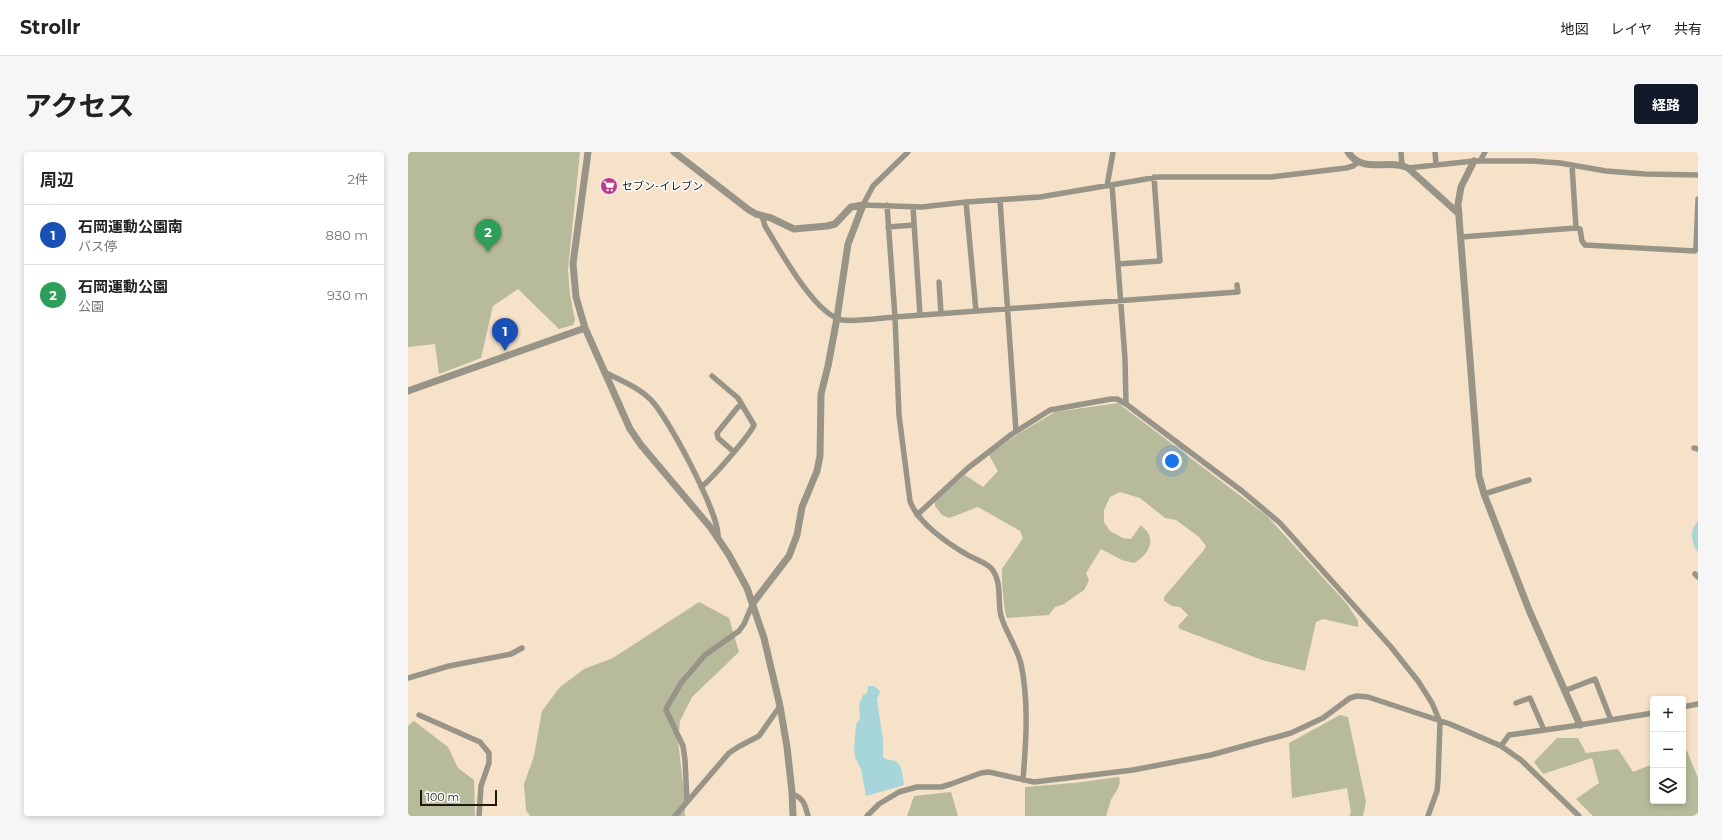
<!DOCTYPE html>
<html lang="ja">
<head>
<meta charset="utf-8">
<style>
	:root { --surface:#fff; --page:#f6f6f6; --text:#222; --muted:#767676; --line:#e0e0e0; --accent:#111827 }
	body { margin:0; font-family:Montserrat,"Noto Sans JP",sans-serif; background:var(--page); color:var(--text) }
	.controls { position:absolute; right:12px; bottom:12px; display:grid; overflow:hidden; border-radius:4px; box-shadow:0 2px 6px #0003 }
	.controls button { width:36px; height:36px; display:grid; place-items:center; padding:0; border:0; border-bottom:1px solid var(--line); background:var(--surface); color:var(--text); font:20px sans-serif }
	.scale { position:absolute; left:12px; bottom:10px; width:77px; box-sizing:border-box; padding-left:4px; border:2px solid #1e180e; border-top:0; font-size:11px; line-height:14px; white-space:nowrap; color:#1e180e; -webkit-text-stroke:3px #fff; paint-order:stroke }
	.you { position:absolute; left:764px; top:309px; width:14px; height:14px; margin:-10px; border:3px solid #fff; border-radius:50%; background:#1a73e8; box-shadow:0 0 0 6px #1a73e833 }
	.badge { display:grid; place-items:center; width:26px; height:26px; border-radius:50%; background:var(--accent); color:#fff; font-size:13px; font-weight:700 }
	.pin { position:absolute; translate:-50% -33px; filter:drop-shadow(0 1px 2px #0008) }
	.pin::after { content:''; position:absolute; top:21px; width:14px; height:12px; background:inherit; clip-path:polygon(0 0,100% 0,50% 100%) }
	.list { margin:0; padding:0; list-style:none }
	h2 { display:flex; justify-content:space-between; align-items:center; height:52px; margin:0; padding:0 16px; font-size:17px }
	h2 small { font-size:13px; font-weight:400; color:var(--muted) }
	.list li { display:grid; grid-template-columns:26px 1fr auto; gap:12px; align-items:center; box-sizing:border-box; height:60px; padding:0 16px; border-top:1px solid var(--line) }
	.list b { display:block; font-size:15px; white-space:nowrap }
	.list p { margin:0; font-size:13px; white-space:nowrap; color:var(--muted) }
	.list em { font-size:13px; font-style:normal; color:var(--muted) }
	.icon { flex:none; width:22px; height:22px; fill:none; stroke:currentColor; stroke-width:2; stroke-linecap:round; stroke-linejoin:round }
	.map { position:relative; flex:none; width:1290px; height:664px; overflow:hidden; border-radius:4px }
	header { display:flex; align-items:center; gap:24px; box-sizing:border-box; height:56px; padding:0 20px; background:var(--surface); border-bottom:1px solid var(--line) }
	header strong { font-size:19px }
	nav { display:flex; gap:22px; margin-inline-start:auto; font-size:14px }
	.intro { display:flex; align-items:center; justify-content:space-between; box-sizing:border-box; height:96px; padding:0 24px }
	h1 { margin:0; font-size:28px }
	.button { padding:10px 18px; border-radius:4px; background:var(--accent); color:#fff; font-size:14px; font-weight:700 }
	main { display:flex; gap:24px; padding:0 24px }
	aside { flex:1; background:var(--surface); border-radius:4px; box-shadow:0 2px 6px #0003 }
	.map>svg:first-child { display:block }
	.green { fill:#b7ba9b }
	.water { fill:#a6d6da }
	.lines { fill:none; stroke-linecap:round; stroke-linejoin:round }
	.minor { stroke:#999488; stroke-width:5.5 }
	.tertiary { stroke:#999488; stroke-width:7 }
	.labels { text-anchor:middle; stroke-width:3; stroke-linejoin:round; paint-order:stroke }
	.poi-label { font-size:11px; fill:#1e180e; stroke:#fff; text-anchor:start }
</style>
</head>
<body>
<header>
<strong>Strollr</strong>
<nav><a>地図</a><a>レイヤ</a><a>共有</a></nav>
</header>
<div class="intro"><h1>アクセス</h1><a class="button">経路</a></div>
<main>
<aside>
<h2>周辺<small>2件</small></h2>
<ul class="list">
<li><span class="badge" style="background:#1a4fb4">1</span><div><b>石岡運動公園南</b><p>バス停</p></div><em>880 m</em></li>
<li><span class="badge" style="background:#2e9e5b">2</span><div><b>石岡運動公園</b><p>公園</p></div><em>930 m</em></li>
</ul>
</aside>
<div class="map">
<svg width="1290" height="664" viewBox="0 0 1290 664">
	<rect width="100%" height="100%" fill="#f6e2c8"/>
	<path class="green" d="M 0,0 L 172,0 L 160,117 L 162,143 L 167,168 L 165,173 L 151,177 L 110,137 L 85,154 L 73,206 L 31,222 L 27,192 L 0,195 Z
		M 710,251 L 859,364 L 939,452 L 950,469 L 950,475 L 915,467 L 908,470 L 897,519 L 854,508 L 772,477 L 770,474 L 780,463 L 772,455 L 764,454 L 756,449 L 756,445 L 796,398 L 798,394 L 791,385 L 768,368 L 757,366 L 732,346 L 712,340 L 702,345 L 696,358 L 696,370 L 702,379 L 715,386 L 723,387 L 733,373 C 735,376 740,379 741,383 C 746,394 736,406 726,411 L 714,408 L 693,397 L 678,421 L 681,429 L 676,438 L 656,452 L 647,455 L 641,463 L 599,466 C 596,460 593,423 594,417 L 615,386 L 612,379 L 570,355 L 541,366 L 534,363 L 527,354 L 527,349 L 557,323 L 575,335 L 590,319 L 581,303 L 610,282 L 647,260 Z
		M 291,450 L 321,466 L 331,500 L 284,545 L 272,569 L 270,589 L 276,639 L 277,664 L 122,664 L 118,658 L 116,632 L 126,604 L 134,559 L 152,535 L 176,517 L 205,506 Z
		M 932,563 L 940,565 L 958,650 L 955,664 L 941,664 L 943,661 L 939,636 L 884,646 L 881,591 Z
		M 6,569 L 40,595 L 50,616 L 66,628 L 67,664 L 0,664 L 0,574 Z
		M 1149,586 L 1170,586 L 1178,601 L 1210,597 L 1225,620 L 1245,612 L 1245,649 L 1275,649 L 1275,600 L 1279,599 L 1290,626 L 1290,661 L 1285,664 L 1185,664 L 1168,647 L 1191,631 L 1184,606 L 1135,622 L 1126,610 Z
		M 711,625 C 714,634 707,640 703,648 C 701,653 700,659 698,664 L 617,664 L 617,635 L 666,631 Z
		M 543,640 L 550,664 L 499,664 L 506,644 Z"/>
	<path class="water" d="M 1290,369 L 1290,401 C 1283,391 1281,378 1290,369 Z
		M 460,534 L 466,534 L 472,539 L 469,548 L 475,587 L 475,605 C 479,609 482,607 487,609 C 494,611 495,626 496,633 L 458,644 L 453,617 L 447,605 L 446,597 L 448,573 L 452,566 L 451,552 L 455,543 L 459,541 Z"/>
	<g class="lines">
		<path class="minor" d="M 500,0 L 465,34 L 455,53 L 514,55 L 558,50 L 632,45 L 750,25 L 863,25 L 938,16 L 945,14 L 950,10
			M 993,0 L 994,13
			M 1027,0 L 1028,12
			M 1072,9 L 1077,0
			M 1000,16 L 1066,9 L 1125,9 L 1152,11 L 1198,19 L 1237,22 L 1290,23
			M 704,33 L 717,207 L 718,252
			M 699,34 L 705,0
			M 592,48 L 608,279
			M 558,50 L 568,159
			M 479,53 L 487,165 L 491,263 L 502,349 C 509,370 539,391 558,402 C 566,407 575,409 582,415 C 595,428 589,449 593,464 C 598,481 609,495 613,512 C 621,549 618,591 615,628
			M 505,55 L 512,163
			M 354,64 L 357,74 C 372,98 406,162 434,168 C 447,170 473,166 487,165 L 830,140 L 829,133
			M 480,75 L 506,73
			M 1168,76 L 1172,77 L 1174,89 L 1177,93 L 1287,99 L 1288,96 L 1290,47
			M 1053,85 L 1168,76 L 1164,13
			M 710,112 L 752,109 L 746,25
			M 531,130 L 533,162
			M 196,220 C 212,228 230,235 243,248 C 260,265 312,363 310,385
			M 1286,296 L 1290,297
			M 326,300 L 310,286 L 309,281 L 330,255 L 334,253
			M 293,335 C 302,329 342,283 346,273 L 330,246 L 304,224
			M 1076,342 L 1121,328
			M 509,363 L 560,316 L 604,282 L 642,258 L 703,247 L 709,247 L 718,252 L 834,339 L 872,371 L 983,495 L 1010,529 L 1024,551 L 1032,570 L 1030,629 L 1029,639 L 1020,664
			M 1287,422 L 1290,425
			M 0,526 L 41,514 L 103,502 L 114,496
			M 1156,539 L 1187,527 L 1203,568
			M 1108,551 L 1122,546 L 1136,578
			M 1275,555 L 1290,552
			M 11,563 L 72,590 L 81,601 L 81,611 L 73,634 L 71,664
			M 1093,594 L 1101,583 L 1172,573 L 1245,561
			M 384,642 C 396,646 397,653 400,664
			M 279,650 L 277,608 L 275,594 L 258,558 L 259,555 L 273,531 L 297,503 L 331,479 L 336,472 L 345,451
			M 267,664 L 321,601 L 330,595 L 351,584 L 372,554
			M 459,664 L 471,652 L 491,640 L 509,635 L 533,635 L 543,632 L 573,621 L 581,620 L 626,630 L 725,618 L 803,603 L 883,581 L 915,566 L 942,546 L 949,544 L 960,545 L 1042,572 L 1093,594 L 1113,608 L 1171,664"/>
		<path class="tertiary" d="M 180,0 L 165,112 L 168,145 L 177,176 L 222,277 L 233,293 L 303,376 L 321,403 L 339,436 L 356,486 L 372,554 L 379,595 L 384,640 L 385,664
			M 266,0 L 341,58 L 348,62 L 363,66 L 386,77 L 419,74 L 427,72 L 443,55 L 455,53 L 440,92 L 429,166 L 420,214 L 413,242 L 412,304 L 409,319 L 394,355 L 389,383 L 381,404 L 345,451
			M 940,0 C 955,23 981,6 1000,16 L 1051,62
			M 1066,9 L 1053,35 L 1050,52 L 1071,324 L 1076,342 L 1121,458 L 1172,573
			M 0,239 L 177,176"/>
	</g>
	<defs>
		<g id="supermarket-disc" transform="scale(0.9)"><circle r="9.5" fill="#ba3d8c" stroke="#fff"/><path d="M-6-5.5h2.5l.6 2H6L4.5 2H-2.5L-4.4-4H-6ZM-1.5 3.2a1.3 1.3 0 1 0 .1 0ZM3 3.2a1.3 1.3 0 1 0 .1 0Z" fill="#fff"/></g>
	</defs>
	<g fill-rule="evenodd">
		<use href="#supermarket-disc" x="201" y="34"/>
	</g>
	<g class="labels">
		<g class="poi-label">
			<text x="214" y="38">セブン-イレブン</text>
		</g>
	</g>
</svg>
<div class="controls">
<button>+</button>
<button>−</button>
<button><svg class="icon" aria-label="layers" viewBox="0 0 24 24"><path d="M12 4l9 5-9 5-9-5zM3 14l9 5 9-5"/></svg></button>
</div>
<div class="scale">100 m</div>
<div class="you"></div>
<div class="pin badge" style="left:97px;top:199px;background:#1a4fb4">1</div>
<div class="pin badge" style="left:80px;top:100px;background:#2e9e5b">2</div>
</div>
</main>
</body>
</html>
